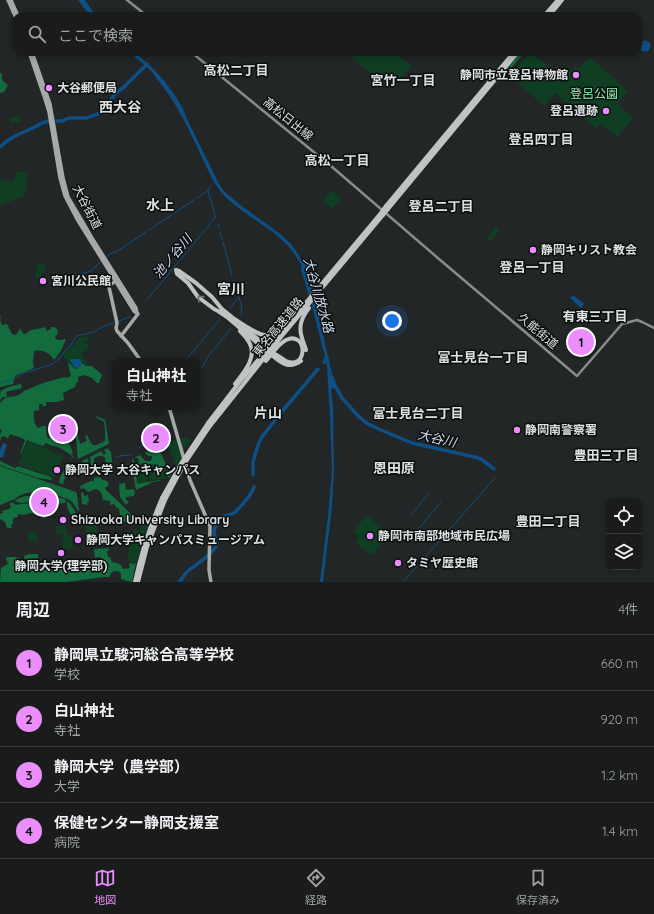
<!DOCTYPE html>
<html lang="ja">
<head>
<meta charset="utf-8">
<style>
	:root { --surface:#1a1c1c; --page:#232525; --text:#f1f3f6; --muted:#9fa1a3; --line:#383a3b; --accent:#eb8dfc }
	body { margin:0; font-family:Quicksand,"Noto Sans JP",sans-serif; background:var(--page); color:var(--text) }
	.controls { position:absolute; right:12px; bottom:12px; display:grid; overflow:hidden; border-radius:8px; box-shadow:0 2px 6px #0003 }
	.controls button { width:36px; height:36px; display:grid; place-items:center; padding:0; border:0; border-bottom:1px solid var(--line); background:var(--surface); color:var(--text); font:20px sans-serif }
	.you { position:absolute; left:392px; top:321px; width:14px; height:14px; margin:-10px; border:3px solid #fff; border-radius:50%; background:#1a73e8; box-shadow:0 0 0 6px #1a73e833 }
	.badge { display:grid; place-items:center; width:26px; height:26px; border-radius:50%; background:var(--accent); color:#111; font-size:13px; font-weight:700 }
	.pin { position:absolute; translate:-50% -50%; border:2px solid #fff; box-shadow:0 1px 4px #0006 }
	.popup { position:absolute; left:112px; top:358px; width:88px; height:52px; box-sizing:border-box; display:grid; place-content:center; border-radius:8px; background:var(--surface); filter:drop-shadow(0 1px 3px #0005); font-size:13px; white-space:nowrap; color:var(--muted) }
	.popup b { font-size:15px; color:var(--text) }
	.popup::after { content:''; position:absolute; left:50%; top:100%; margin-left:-8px; border:8px solid transparent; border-top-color:var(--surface) }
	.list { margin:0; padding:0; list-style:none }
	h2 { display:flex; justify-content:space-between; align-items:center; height:52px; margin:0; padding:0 16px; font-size:17px }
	h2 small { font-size:13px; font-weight:400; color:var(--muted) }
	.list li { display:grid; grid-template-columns:26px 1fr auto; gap:12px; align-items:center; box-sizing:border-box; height:56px; padding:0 16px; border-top:1px solid var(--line) }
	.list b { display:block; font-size:15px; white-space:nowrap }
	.list p { margin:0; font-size:13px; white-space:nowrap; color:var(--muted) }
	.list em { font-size:13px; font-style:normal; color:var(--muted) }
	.icon { flex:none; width:22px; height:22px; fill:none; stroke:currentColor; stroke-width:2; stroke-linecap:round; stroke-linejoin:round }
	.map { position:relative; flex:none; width:654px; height:582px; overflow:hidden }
	.search { position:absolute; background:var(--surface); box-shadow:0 2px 6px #0003; left:12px; right:12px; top:12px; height:44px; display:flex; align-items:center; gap:10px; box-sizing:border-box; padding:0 14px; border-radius:12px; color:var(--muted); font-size:15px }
	.sheet { height:276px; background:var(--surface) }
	nav { display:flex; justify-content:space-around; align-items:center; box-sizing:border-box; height:56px; border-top:1px solid var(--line); background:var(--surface); font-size:11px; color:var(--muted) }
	nav a { display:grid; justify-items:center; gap:2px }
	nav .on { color:var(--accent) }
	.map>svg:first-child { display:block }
	.green { fill:#0f3e23 }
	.forest { fill:#136c3e }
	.water { fill:#0e4f85 }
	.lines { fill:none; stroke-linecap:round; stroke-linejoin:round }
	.stream { stroke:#0e4f85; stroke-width:1 }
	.river { stroke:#0e4f85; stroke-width:3.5 }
	.secondary { stroke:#898c8c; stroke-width:2.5 }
	.primary { stroke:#a5a9a8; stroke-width:3.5 }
	.highway { stroke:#bfc4c2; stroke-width:4 }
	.highway-bridge { stroke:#bfc4c2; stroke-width:4 }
	.oneway { stroke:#6f7271 }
	.poi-dot { fill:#eb8dfc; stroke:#0d0e0f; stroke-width:1.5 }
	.labels { text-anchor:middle; stroke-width:3; stroke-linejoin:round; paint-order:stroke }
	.poi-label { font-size:12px; font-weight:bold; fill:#dee1e1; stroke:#0d0e0f; text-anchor:start }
	.park-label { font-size:12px; fill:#89f5b0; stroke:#0d0e0f }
	.street-label { font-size:12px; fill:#dee1e1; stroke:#0d0e0f }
	.neighbourhood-label { font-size:13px; font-weight:bold; fill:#dee1e1; stroke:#0d0e0f }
	.water-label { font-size:13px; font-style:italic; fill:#d0dff0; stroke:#0d0e0f }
	.quarter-label { font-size:14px; font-weight:bold; fill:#dee1e1; stroke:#0d0e0f }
</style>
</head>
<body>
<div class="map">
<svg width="654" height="582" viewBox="0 0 654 582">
	<rect width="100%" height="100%" fill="#222626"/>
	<path class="green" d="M 356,52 L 394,52 L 411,66 L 391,89 L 352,58 Z
		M 530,52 L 562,79 L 575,66 L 578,69 L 590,57 L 628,91 L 617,104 L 634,118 L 617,137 L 601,123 L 596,129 L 555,93 L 544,106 L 510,76 Z
		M 20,115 L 21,122 L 15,122 L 11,124 L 9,118 Z
		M 22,171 L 27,174 L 27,180 L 26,185 L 27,185 L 26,187 L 27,188 L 23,197 L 0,205 L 0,181 L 4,178 L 5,181 L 14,181 L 15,176 L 15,173 Z
		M 332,190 L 341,198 L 332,209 L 323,201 Z
		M 496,227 L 500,230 L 490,242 L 486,239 Z
		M 43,262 L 44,264 L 46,272 L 41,273 L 41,278 L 40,282 L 38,283 L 35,272 L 38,272 L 37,266 Z
		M 80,337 L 89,337 L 90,339 L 86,342 L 90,348 L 81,354 L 88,364 L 85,367 L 73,371 L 63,355 L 72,345 L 75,346 L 76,341 Z
		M 185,437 L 186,438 L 189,438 L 191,439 L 184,450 L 182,450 L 179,439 Z
		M 178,440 L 186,468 L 181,477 L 175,467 L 174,459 L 171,455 L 169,446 L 166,442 L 168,441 Z
		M 27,441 L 64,456 L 54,479 L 18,464 Z
		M 146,463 L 148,483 L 137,484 L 135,465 Z
		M 155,464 L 156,468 L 166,467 L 168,478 L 149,481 L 148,465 Z
		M 367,515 L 385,531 L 382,535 L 386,539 L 371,555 L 355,542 L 359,537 L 353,531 Z
		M 85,524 L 97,524 L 97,532 L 100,539 L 86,541 Z
		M 141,524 L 148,525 L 137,561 L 133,563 L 129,562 C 127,557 129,547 130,542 L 132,541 L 133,530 L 140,530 Z
		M 66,525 L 66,532 L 68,533 L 68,537 L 72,537 L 73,548 L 75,548 L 75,549 L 63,549 L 62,534 L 56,534 L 55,526 Z
		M 28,532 L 37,532 L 37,541 L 28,542 Z"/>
	<path class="forest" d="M 521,52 L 525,52 L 507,73 L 505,72 Z
		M 0,73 L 2,74 L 2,80 L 8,85 L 4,92 L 0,93 Z
		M 0,314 L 1,318 L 0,319 L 2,325 L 7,324 L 12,334 L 15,335 L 17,334 L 20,328 L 22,332 L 24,334 C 26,334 28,333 29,331 C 34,329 40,329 45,327 L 47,331 L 51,329 L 51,327 L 54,327 L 57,329 L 58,334 L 55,336 L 56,339 L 58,340 L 66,339 L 62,349 L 54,360 C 50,353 43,349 34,351 L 33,362 L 34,368 L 17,375 L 15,376 L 13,384 L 0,387 Z
		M 69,363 L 75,369 L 77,369 L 82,364 L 84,364 L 85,366 L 92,366 C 96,370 98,370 102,375 L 99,383 L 97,383 L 92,378 L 85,375 L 78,377 L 78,382 L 76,383 L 75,387 L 63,393 L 64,400 L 57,402 L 46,402 L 46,406 L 43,406 L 42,404 L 39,404 L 39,410 L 34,411 C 34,418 33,423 38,428 L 43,426 L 46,426 L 47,437 C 60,442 68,435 73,453 L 71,454 L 73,456 L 72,459 L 69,461 L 72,458 L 72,456 C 68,453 64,450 60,448 C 55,446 51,446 46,443 L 43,446 L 29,441 L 27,440 L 21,454 L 20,454 L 25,440 L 22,438 L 10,434 L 8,438 L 2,436 L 0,441 L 0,435 L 2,430 L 0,429 L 0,403 L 6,397 L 2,397 L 0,401 C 0,398 0,393 1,391 C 4,388 17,384 21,384 L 22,388 L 6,392 L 7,395 L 6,397 C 11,398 21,395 24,391 L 43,383 L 65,377 L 67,378 L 71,376 L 68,364 Z
		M 96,416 L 105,420 L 109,444 L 78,459 L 75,428 L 78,435 L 80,444 L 87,441 L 85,436 L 87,435 C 93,448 93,447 105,441 L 105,429 L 104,422 L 97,418 Z
		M 151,434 L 158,434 L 165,441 L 155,447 L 154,443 L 150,444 C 148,439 150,438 151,434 Z
		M 108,448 L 109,450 L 111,452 L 113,471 L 107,471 L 106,467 L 100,468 L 100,466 L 106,466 L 105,458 L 103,456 L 99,456 L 94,458 L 94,467 L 95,468 L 99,469 L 101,474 L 100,477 L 98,475 L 97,470 L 92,471 L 90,457 L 101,451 L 104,455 L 106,453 L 104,450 Z
		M 151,450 L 154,454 L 160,451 L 166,465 L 172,472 L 170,477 L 168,478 L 167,466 L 156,468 L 156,464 L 146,465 L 146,463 L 135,464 L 137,484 C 145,483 152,481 160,480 L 160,481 L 153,482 L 136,490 C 134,481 133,470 132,460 L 132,458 L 134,460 L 133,460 L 135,464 L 139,462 L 138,458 L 134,458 L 140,455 L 145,461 L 150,461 L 152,459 L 152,456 L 148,456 L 145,453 L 146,452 Z
		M 88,458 L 89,468 L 87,470 L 83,471 L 82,468 L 82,461 Z
		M 0,461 L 15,468 L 18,466 L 50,477 L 52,479 L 52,480 L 38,478 L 5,467 L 0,465 Z
		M 74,465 L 76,465 L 76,474 L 67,475 L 65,478 L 63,483 L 65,485 L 59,483 C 60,473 65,468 74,465 Z
		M 0,466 L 76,492 L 77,494 L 79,512 C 76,509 74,503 70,500 C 67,498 62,497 58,496 C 45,492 24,489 14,500 L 12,500 L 0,505 Z
		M 99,477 L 103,480 L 107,481 L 109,485 L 105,488 L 106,490 L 123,506 L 139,523 L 119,522 L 119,520 L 123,519 L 122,515 L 120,515 L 119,509 L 117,508 L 114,504 L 110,505 L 110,501 L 103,500 C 102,495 102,491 96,489 L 88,492 L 84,488 L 81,489 L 80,486 L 91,481 L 94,481 L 94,478 Z
		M 125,483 L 126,490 L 133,489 L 135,491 L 134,496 L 126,497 L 126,500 L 129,502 L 126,505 L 120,497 L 119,484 Z
		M 83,492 L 84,496 L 88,495 L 89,502 L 87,503 L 87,505 L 82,504 L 81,493 Z
		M 39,494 L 53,496 L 65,499 L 66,502 L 65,503 L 55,504 L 54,501 L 51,499 L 50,498 L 39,499 L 38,502 L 39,505 L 33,501 L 31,495 Z
		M 25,496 L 30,496 L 31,502 L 20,503 L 15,501 L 17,499 Z
		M 67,501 C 72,505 77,513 77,519 L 75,521 L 74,520 C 71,514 66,509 67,501 Z
		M 12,502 L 16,505 C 32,502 37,501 46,517 L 43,520 L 44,517 L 42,514 L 33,514 L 31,513 L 23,515 L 18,514 L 18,517 L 13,518 L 13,523 L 11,526 L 12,528 L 7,528 L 5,522 L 0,519 L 0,514 L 3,513 L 2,511 L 9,509 L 11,506 L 9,504 Z
		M 109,548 L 109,550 L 107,551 L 108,557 L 110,557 L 112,562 C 117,563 121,563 123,569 L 130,568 L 129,563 L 133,564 L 136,563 L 132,582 L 121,579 L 121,573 L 118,571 L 112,572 L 109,577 L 104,577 L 67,582 L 0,582 L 1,568 L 8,564 L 6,558 L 7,557 L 16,557 L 28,562 L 29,565 L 35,565 L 36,561 L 40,560 L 41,570 L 67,567 L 69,565 L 86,564 L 86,560 L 89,561 L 89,566 L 103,565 L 103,559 L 99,557 L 95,558 L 94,550 L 95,549 Z
		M 28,554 L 38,554 L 38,558 C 34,559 29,561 24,558 L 24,556 L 27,555 Z"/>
	<path class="water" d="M 78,0 L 85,0 L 96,16 L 91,16 L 84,8 Z
		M639.5 46a5.5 5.5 0 1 1 11 0a5.5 5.5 0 1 1-11 0Z
		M 129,52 C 130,52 134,52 135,52 C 138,54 140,57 142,59 C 157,70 181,99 186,117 L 218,182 L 224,191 L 239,204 L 279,233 L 291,244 L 300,257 L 300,259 L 303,259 L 309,270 L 312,281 L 317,309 L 332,374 L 335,380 L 338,391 L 334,388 L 331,389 L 333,408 L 334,470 L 332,507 L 323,582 L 320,582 L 328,516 L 332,471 L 330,415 L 327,367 L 326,362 L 327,360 L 326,356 L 324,357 L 325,355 L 323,349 L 313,309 L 301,269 C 302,263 300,263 297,258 C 279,228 244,218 222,193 C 214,184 210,174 205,164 C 191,134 178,104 157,79 C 154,74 150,69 145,66 L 145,64 L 142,63 Z
		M 573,295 L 584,304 L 581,308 L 570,298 Z
		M 69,359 L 80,359 L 82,364 L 76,369 Z
		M 3,443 L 7,444 L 3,458 L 0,457 L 0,450 Z"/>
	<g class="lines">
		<path class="stream" d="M 208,191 L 216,218
			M 197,198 L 208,191 L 211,186
			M 211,222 L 215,217
			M 218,224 L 219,228
			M 149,230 L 194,200
			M 220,233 L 222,239
			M 223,242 L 232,276
			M 106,257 L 114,252 L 116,252 L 146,232
			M 233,280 C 236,290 244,306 241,316
			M 50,283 L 70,281 L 81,274 L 91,271 L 101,261
			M 147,300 L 210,224
			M 230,308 L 238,298
			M 185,361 L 220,319
			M 197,372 L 203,366 L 209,355 L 231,329
			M 0,383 L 15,378 L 24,373 L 50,365 L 55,362 L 60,358 L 67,348 L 71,345 L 75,338 L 77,336 L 94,332 L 102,327 L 130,317
			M 139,448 C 142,445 149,444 150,439 C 151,436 150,432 151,428
			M 116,457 L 119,456 L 131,455
			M 412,514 L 428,494
			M 414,534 L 441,502
			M 403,582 L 495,478"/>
		<path class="river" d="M 57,121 L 62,121 L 69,118 L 87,118 L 102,112 L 115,94 L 124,87 L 147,64
			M 0,147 L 7,141 L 17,135 L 33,128 L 42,123 L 49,121
			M 324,362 L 327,357
			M 336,387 L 342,398 L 359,417 L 368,424 L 381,430 L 412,443 L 475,457 L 481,459 L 494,469
			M 253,475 L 253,462 L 258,445 L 262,437 L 279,415 L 318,369
			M 179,582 C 182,579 184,575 187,572 C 196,564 208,558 215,548 C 219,542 215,539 214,533 C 214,528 218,520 222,517 C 226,515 230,515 234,513 C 241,506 251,497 254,487"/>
		<path class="secondary" d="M 127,0 L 147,16
			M 191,52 L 331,166 L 439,259 L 577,376 L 622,324 L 637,320 L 642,322 L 654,328"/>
		<path class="primary" d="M 8,0 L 16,18
			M 11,0 L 18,16
			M 29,52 L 45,99 L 49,112 L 60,178 L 65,196 L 77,219 L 134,311 L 138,314
			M 32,52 L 50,104 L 63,178 L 68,197 L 92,238 L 136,308 L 137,313
			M 116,281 L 111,284 L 109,287 L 117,323 L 116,328 L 117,331 L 128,343 L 141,361
			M 121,336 L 138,314
			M 169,407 L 190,480 L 210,526 L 209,570 L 211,582"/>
		<path class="highway" d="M 544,16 L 558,0
			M 549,16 L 562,0
			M 386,206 L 514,52
			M 388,209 L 518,52
			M 176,270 L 177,274 L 188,283 L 198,297 L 214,309 L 218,311 L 227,317 L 263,348
			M 176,270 L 179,271 L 196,283 L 212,297 L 222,309 L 232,317
			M 230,316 C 238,321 260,338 269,335 C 278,332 285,323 291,316
			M 241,325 L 266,346
			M 306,350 C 305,346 303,342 302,338 C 298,326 302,317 309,308
			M 273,356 C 282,364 290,369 301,361
			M 266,361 C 272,354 278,344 286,340 C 308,330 308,371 286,361 C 282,359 279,356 275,354
			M 235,384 C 243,373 257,358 250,344 C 248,339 244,335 240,331
			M 208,423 L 238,384 L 381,213
			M 210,426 L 281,337 L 383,215
			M 135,582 C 141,553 150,526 162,498
			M 138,582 L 147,547 L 165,500"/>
		<path class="highway-bridge" d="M 381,213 L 386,206
			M 383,215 L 388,209
			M 162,498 L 182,462 L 208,423
			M 165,500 L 183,466 L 210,426"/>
	</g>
	<defs><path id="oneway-chevron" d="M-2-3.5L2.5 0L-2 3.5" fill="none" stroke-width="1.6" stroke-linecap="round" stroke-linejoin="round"/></defs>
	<use class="oneway" href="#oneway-chevron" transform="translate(200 298) rotate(-136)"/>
	<g class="poi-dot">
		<circle cx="576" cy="75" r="4"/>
		<circle cx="49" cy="88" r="4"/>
		<circle cx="606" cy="111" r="4"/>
		<circle cx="533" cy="250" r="4"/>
		<circle cx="43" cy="281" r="4"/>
		<circle cx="517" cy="430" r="4"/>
		<circle cx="57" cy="470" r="4"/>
		<circle cx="63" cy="520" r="4"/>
		<circle cx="370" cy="536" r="4"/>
		<circle cx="78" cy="540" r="4"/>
		<circle cx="61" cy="553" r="4"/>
		<circle cx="398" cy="563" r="4"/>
	</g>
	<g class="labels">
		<g class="poi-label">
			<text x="568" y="79" text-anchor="end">静岡市立登呂博物館</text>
			<text x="57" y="92">大谷郵便局</text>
			<text x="598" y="115" text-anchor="end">登呂遺跡</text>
			<text x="541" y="254">静岡キリスト教会</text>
			<text x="51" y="285">宮川公民館</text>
			<text x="525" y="434">静岡南警察署</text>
			<text x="65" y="474">静岡大学 大谷キャンパス</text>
			<text x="71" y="524">Shizuoka University Library</text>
			<text x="378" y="540">静岡市南部地域市民広場</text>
			<text x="86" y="544">静岡大学キャンパスミュージアム</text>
			<text x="406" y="567">タミヤ歴史館</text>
			<text x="61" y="570" text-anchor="middle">静岡大学(理学部)</text>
		</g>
		<g class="park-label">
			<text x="594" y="98">登呂公園</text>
		</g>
		<g class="street-label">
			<text transform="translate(288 119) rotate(39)" y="4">高松日出線</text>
			<text transform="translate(87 207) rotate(63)" y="4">大谷街道</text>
			<text transform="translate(278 327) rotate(-51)" y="4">東名高速道路</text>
			<text transform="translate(538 331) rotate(40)" y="4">久能街道</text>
		</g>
		<g class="neighbourhood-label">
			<text x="236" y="75">高松二丁目</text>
			<text x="403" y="85">宮竹一丁目</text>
			<text x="541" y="144">登呂四丁目</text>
			<text x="337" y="165">高松一丁目</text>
			<text x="441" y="211">登呂二丁目</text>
			<text x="532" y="272">登呂一丁目</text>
			<text x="595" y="321">有東三丁目</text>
			<text x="483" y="362">富士見台一丁目</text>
			<text x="418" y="418">富士見台二丁目</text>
			<text x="606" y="460">豊田三丁目</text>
			<text x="548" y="526">豊田二丁目</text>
		</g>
		<g class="water-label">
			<text transform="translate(172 256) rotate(-50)" y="5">池ノ谷川</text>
			<text transform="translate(319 295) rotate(74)" y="5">大谷川放水路</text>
			<text transform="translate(437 438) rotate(13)" y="5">大谷川</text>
		</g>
		<g class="quarter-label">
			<text x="120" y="112">西大谷</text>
			<text x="160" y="210">水上</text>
			<text x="231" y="294">宮川</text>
			<text x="268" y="418">片山</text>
			<text x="394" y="473">恩田原</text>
		</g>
	</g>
</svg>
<div class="controls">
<button><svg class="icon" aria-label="locate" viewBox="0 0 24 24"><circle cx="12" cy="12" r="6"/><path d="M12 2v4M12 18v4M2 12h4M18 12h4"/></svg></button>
<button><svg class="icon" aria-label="layers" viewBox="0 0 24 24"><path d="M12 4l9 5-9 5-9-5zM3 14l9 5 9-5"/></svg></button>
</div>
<div class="you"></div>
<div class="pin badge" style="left:581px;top:342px">1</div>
<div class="pin badge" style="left:156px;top:438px">2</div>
<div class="popup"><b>白山神社</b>寺社</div>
<div class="pin badge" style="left:63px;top:429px">3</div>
<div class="pin badge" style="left:44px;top:502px">4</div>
<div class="search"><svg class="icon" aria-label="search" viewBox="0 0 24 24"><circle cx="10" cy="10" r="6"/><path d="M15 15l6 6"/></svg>ここで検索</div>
</div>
<section class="sheet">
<h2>周辺<small>4件</small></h2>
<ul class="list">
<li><span class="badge">1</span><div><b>静岡県立駿河総合高等学校</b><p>学校</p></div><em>660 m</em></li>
<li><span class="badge">2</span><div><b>白山神社</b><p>寺社</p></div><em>920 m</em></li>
<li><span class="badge">3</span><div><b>静岡大学（農学部）</b><p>大学</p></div><em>1.2 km</em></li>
<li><span class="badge">4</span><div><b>保健センター静岡支援室</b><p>病院</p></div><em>1.4 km</em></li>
</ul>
</section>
<nav>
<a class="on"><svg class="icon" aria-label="map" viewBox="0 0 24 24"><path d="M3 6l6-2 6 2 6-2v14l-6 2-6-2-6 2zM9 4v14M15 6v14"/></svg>地図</a>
<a><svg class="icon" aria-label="directions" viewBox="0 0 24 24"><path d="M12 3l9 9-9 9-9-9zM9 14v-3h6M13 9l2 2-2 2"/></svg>経路</a>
<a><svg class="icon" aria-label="saved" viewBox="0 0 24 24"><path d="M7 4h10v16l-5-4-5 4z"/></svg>保存済み</a>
</nav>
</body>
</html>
